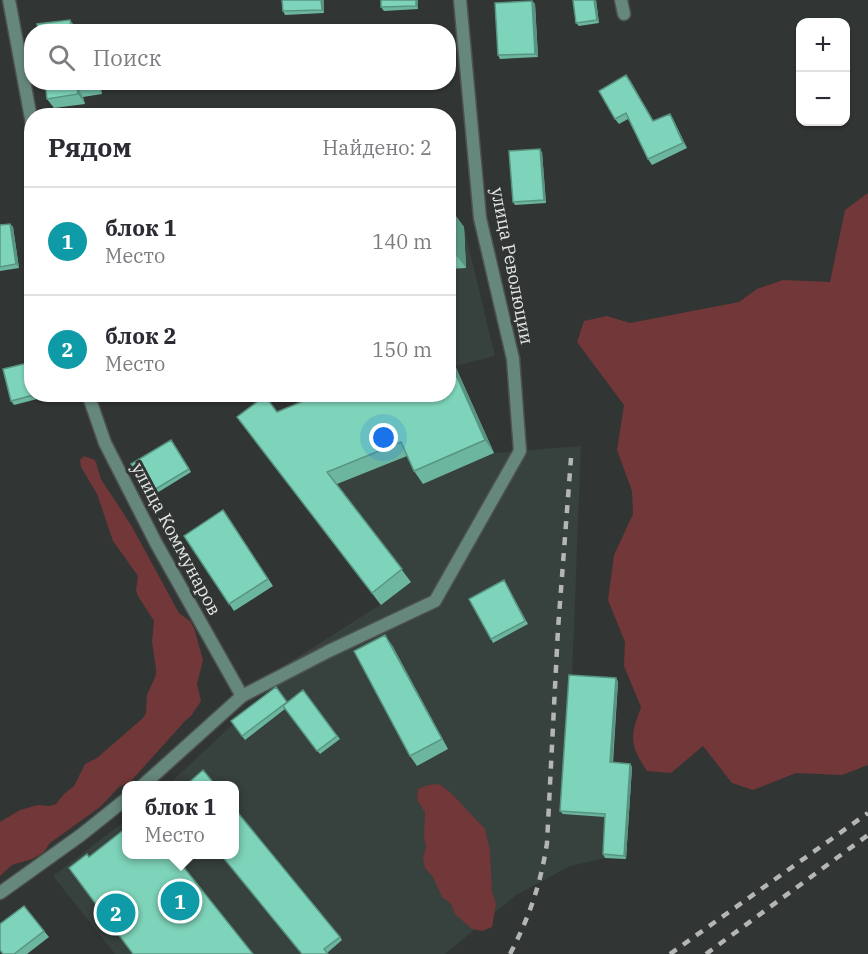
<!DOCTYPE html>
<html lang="ru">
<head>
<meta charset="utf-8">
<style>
	:root { --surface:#fff; --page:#f2f2f3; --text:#2b2b33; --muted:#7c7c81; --line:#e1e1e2; --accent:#865d61 }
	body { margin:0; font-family:"IBM Plex Serif",serif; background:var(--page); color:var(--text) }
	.controls { position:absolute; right:18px; top:18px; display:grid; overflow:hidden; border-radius:12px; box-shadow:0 2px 4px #0004 }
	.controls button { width:54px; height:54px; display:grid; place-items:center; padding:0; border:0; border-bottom:2px solid var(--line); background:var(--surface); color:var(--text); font:30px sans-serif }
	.you { position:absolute; left:384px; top:438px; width:21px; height:21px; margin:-15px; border:4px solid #fff; border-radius:50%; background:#1a73e8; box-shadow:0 0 0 9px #1a73e833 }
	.badge { display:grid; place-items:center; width:39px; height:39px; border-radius:50%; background:var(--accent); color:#fff; font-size:20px; font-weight:700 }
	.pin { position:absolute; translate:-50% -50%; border:3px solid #fff; box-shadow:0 2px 6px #0006 }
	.popup { position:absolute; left:122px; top:781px; width:117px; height:78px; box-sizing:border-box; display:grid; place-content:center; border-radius:12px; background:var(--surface); filter:drop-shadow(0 2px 4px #0005); font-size:20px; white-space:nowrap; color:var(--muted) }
	.popup b { font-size:22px; color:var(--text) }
	.popup::after { content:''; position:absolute; left:50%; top:100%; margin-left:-12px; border:12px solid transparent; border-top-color:var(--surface) }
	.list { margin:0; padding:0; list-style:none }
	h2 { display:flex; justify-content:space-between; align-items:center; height:78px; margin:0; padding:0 24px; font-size:26px }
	h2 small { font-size:20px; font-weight:400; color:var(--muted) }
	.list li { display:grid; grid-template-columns:39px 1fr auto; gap:18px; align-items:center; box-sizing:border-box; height:108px; padding:0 24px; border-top:2px solid var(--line) }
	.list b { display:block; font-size:22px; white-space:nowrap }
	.list p { margin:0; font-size:20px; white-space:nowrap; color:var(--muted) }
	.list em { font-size:20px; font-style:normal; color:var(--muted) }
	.icon { flex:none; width:33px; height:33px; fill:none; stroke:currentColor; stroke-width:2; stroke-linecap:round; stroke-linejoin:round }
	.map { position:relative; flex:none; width:868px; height:954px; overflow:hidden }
	.search { position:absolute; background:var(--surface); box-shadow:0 2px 4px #0004; left:24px; top:24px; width:432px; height:66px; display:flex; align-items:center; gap:15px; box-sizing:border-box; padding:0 21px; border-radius:24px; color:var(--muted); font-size:22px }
	.panel { position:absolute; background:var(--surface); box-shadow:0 2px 4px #0004; left:24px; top:108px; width:432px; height:294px; border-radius:24px }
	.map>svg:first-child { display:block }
	.built { fill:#37413d }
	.green { fill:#723738 }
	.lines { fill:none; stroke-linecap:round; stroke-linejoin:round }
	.service-casing { stroke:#4e5250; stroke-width:15 }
	.minor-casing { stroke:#4e5250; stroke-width:15 }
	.service { stroke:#66877c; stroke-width:12 }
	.minor { stroke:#66877c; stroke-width:12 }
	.rail { stroke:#b3b6b5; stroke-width:4.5; stroke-dasharray:8 8; stroke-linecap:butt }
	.wall { fill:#6cb6a0 }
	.shaded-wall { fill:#589482 }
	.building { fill:#7ed4ba; stroke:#589482; stroke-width:1.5 }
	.labels { text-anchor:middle; stroke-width:6; stroke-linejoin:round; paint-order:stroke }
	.street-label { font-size:18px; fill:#e5e8e7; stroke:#313533 }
</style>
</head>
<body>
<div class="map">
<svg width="868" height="954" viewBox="0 0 868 954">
	<rect width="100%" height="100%" fill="#313533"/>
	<path class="built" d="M 464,227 L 495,356 L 456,366 L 494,453 L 581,446 L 572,678 L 618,682 L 612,765 L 632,767 L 626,859 L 605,858 L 570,866 L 515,896 L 445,954 L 115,954 L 53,876 L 126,820 L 126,854 L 234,854 L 234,786 L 168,785 L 233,724 L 278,690 L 266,677 L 380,605 L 246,430 L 286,424 L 448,394 L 449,228 Z"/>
	<path class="green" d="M 868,193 L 868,765 L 842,775 L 796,773 L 753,790 L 732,783 L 703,746 L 671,773 L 647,771 C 629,744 630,737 641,707 L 624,666 L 625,642 L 608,600 L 614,555 L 633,514 L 632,491 L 617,450 L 624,405 L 577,342 L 584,321 L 607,316 L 630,323 L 739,302 L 757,289 L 783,280 L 830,282 L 845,210 Z
		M 84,456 L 95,460 L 101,479 L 131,525 L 179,613 L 190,621 L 194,628 L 203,660 L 197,684 L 201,701 L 191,716 L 185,721 L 131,781 L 119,787 L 100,807 L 50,843 L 43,853 L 32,859 L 12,865 L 0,876 L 0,822 L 20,810 L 38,805 L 50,806 L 56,804 L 64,794 L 74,786 L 85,764 L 97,758 L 143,718 L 146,713 L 147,695 L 156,675 L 156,670 L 152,641 L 154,621 L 138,596 L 136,590 L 138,576 L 113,541 L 97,494 L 81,467 L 80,460 Z
		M 439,784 L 450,792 L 485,829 L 490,851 L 492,892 L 496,904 L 492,927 L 482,931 L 472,929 L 455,914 L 451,904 L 442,897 L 433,877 L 425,868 L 423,858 L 426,847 L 424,836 L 425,812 L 417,800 L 418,789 L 428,785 Z"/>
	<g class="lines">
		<g class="service-casing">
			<path id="service" d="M 242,696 L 329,651 L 435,601 L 520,451 L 513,359"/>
		</g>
		<g class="minor-casing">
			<path id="minor" d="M 9,0 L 32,124
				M 460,0 L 480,218 L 513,359
				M 621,0 L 624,14
				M 88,394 L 105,443 L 156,543 L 242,696 L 142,786
				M 0,893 L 81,835 L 126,799"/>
		</g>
		<use href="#service" class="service"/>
		<use href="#minor" class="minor"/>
		<path class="rail" d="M 510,954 C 529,918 541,883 547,843 L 558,629 L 571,458
			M 670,954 L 868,813
			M 706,954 L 868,835"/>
	</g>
	<path class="wall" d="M 282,0 L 324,0 L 324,13 L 285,15 L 283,11 Z
		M 418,0 L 418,9 L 384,11 L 381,7 Z
		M 596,0 L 599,23 L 579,26 L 576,23 Z
		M 532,1 L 535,4 L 538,57 L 500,59 L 498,55 Z
		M 630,80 L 653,121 L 670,114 L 673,119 L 687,148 L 652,165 L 648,159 L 628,119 L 619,124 L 615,119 Z
		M 45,82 L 100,82 L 102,94 L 83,97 L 85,104 L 54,108 L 47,99 Z
		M 542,152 L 546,203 L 515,205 L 513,202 Z
		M 448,215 L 455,215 L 464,227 L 466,268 L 448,269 Z
		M 10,224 L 13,227 L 19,268 L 0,271 L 0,225 Z
		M 448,350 L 494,453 L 423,484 L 414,471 L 407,456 L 337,484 L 411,582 L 381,605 L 237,417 L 277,412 L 448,394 Z
		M 32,394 L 49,394 L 49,396 L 14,405 L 11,401 Z
		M 171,440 L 191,472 L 152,496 L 131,464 Z
		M 223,510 L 273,586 L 234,611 L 184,536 Z
		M 504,580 L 528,624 L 493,643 L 491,639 Z
		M 392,645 L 448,749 L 417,766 L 410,756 Z
		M 616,678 L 618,682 L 613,763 L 630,764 L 632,767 L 626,859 L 605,858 L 603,854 L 605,817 L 563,814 L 560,811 Z
		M 303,690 L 340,739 L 320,754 L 285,709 L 245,740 L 231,721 L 287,702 Z
		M 220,855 L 340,937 L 342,940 L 327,953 Z
		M 44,931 L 49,937 L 27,954 L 3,954 Z"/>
	<path class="shaded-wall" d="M 321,0 L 324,0 L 324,13 L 322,10 Z
		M 416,0 L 418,0 L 418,9 L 416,6 Z
		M 594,0 L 596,0 L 599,23 L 597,20 Z
		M 532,1 L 535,4 L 538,57 L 535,54 Z
		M 70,20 L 77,29 L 71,28 Z
		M 95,82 L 100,82 L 102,94 L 95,84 Z
		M 77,87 L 83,97 L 85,104 L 78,94 Z
		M 670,114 L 673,119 L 687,148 L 683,143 Z
		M 540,149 L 542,152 L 546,203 L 544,200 Z
		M 455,215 L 464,227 L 466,268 L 457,256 Z
		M 10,224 L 13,227 L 19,268 L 16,264 Z
		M 448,350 L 494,453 L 485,440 L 448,357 Z
		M 385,635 L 392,645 L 448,749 L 442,739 Z
		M 616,678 L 618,682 L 612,766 L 610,762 Z
		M 630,764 L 632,767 L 626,859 L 624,856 Z"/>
	<path class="building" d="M 282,0 L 321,0 L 322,10 L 283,11 Z
		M 381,0 L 416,0 L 416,6 L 381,7 Z
		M 573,0 L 594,0 L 597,20 L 576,23 Z
		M 532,1 L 535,54 L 498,55 L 495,3 Z
		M 70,20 L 71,28 L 87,26 L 88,32 L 38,32 L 37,24 Z
		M 626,75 L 653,121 L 670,114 L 683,143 L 648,159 L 626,113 L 615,119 L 599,91 Z
		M 45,82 L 95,82 L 95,84 L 77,87 L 78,94 L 47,99 Z
		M 424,110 L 424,116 L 384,116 L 384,111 Z
		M 540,149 L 544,200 L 513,202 L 509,151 Z
		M 448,215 L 455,215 L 457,256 L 448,256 Z
		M 10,224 L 16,264 L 0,267 L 0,225 Z
		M 448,357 L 485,440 L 414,471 L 401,442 L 327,472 L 402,569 L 372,593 L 237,417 L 265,396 L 277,412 L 320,394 L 448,394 Z
		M 32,362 L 32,394 L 37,394 L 11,401 L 3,369 Z
		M 171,440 L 189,469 L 149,493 L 131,464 Z
		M 223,510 L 268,579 L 229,604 L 184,536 Z
		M 504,580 L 525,621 L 491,639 L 469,599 Z
		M 385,635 L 442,739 L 410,756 L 354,651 Z
		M 569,675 L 616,678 L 610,762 L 630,764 L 624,856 L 603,854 L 605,814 L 560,811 Z
		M 276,687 L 287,702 L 242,736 L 231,721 Z
		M 303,690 L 337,736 L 317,751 L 283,706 Z
		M 203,770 L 216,786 L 185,786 Z
		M 234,808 L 340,937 L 324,949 L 328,954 L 302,954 L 221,855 L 234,855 Z
		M 126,828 L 126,855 L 174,855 L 253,954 L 133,954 L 69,868 L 87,854 L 89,857 Z
		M 24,906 L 44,931 L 14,954 L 3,954 L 0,950 L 0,924 Z"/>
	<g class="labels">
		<g class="street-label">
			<text transform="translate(512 266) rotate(79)" y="6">улица Революции</text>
			<text transform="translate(176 539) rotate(62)" y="6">улица Коммунаров</text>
		</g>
	</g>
</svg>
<div class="controls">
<button>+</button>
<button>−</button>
</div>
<div class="you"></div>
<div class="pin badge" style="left:180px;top:901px;background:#0f9aa8">1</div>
<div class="popup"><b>блок 1</b>Место</div>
<div class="pin badge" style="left:116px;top:913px;background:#0f9aa8">2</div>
<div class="search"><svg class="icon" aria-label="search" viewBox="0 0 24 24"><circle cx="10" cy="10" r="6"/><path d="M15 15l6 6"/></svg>Поиск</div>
<section class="panel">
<h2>Рядом<small>Найдено: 2</small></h2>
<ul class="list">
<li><span class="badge" style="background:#0f9aa8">1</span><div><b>блок 1</b><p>Место</p></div><em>140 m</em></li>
<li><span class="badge" style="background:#0f9aa8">2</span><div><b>блок 2</b><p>Место</p></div><em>150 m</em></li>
</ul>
</section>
</div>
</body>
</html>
